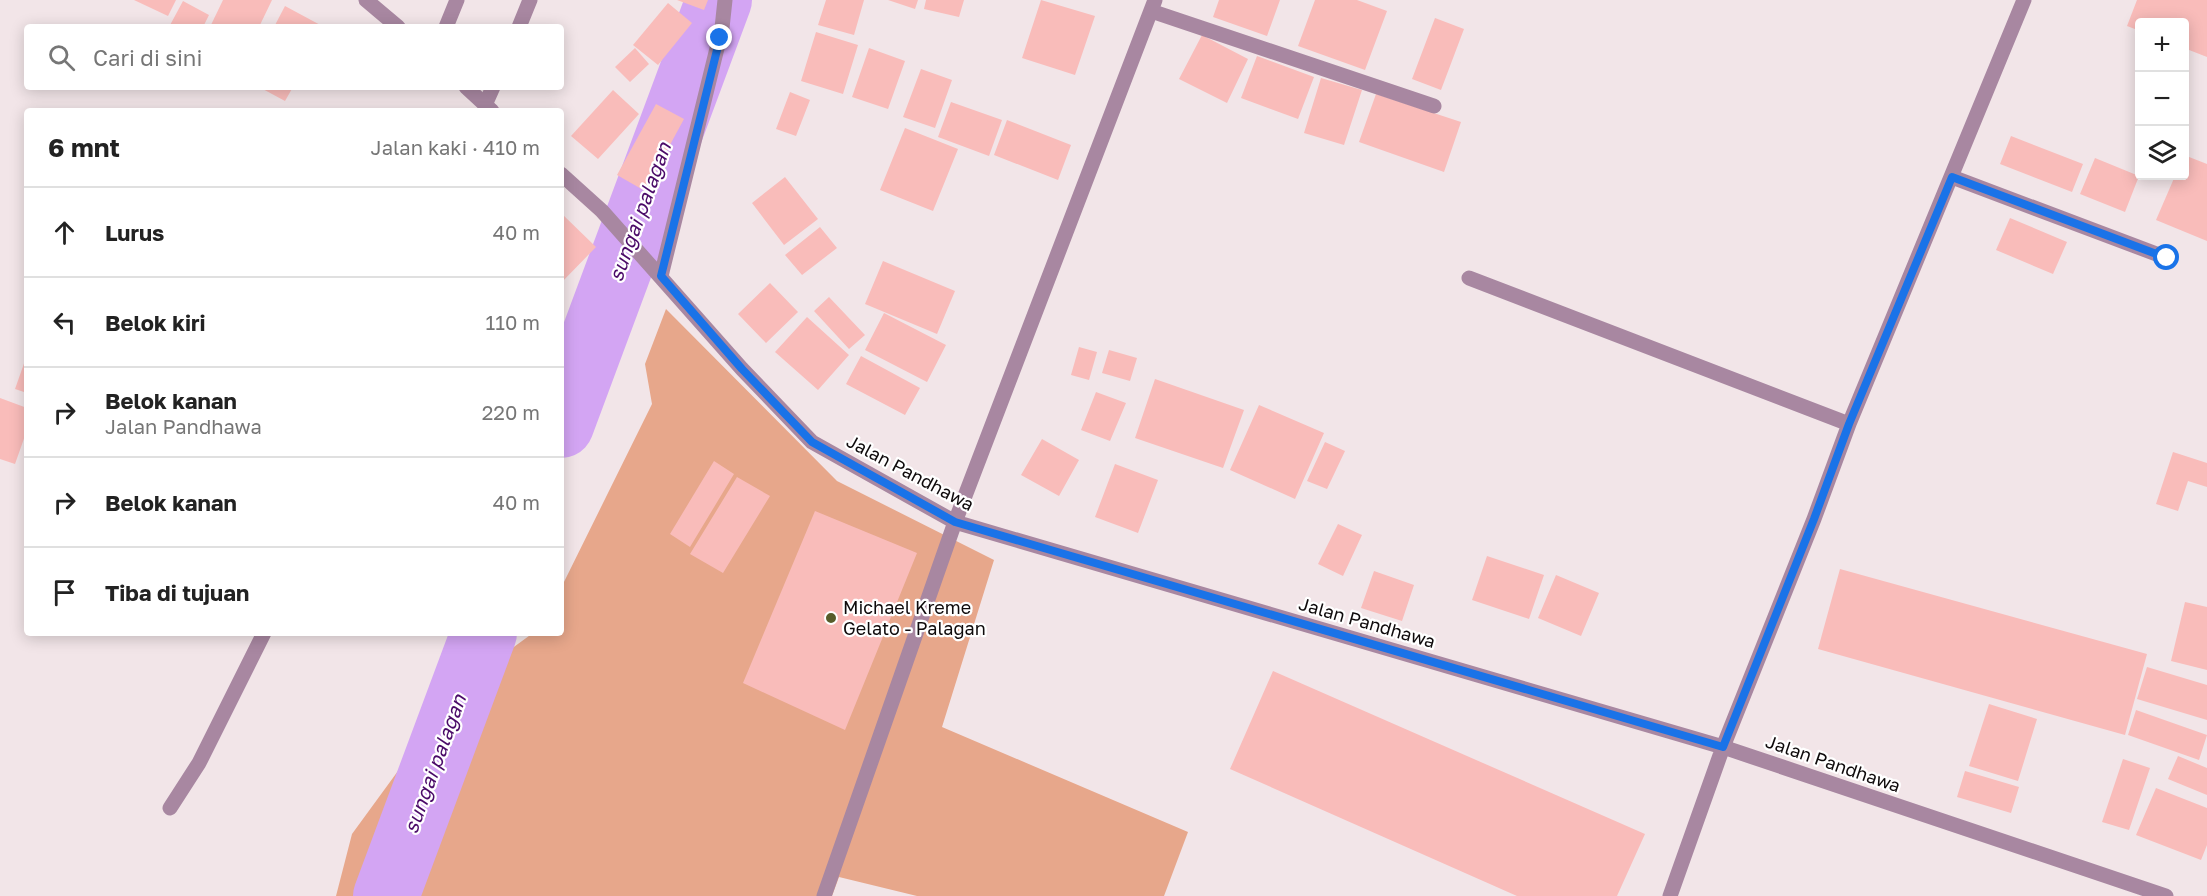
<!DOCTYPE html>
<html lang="id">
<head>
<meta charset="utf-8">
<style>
	:root { --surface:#fff; --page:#f6f6f6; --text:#222; --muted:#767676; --line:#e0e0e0 }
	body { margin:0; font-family:"Golos Text",sans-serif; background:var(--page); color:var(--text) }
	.controls { position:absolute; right:18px; top:18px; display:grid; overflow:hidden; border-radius:6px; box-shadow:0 3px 15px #0003 }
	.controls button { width:54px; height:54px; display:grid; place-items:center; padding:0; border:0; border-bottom:2px solid var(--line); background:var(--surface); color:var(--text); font:30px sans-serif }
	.stop { position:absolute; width:18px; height:18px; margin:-14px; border:4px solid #1a73e8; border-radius:50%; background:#fff }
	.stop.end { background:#1a73e8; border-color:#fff; box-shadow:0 2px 6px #0008 }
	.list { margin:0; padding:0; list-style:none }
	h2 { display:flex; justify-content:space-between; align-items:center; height:78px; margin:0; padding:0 24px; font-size:26px }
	h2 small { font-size:20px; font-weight:400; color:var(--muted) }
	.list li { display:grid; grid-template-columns:39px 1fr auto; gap:18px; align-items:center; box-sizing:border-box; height:90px; padding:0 24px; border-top:2px solid var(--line) }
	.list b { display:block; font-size:22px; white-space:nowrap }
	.list p { margin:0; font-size:20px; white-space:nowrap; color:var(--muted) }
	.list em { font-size:20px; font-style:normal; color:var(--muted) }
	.icon { flex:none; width:33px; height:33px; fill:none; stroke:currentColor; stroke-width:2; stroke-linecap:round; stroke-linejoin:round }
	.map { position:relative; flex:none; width:2207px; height:896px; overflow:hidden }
	.search { position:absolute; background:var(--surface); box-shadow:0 3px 15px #0003; left:24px; top:24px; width:540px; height:66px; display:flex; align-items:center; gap:15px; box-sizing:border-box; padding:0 21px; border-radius:6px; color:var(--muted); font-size:22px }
	.panel { position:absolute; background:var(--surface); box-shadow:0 3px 15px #0003; left:24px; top:108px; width:540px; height:528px; border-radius:6px }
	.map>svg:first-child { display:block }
	.green { fill:#e7a78b }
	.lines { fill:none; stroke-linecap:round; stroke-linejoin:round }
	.river { stroke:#d3a5f3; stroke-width:66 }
	.building { fill:#f9bcba }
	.lane { stroke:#a887a1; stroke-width:15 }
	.street { stroke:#a887a1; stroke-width:15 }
	.route { stroke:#1a73e8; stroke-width:8 }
	.poi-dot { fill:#575c2a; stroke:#fff; stroke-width:2 }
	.labels { text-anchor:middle; stroke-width:4.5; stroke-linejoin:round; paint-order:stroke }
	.street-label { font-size:18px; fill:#0e0a0b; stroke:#fff }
	.poi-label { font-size:18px; fill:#0e0a0b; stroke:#fff; text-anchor:start }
	.water-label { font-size:20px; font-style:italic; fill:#4a0a68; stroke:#fff }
</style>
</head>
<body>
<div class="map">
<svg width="2207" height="896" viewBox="0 0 2207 896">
	<rect width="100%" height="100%" fill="#f2e5e8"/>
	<path class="green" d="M 666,309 L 837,481 L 994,560 L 942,727 L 1188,832 L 1164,896 L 917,896 L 839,877 L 832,896 L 336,896 L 352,834 L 460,686 L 533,633 L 561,633 L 561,588 L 652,404 L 645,364 Z"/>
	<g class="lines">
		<path class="river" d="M 561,425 L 719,0
			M 386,896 L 484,633"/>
	</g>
	<path class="building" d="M 134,0 L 176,0 L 168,16 Z
		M 223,0 L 272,0 L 259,27 L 210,27 Z
		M 677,0 L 708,0 L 704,10 Z
		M 826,0 L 864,0 L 854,35 L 818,25 Z
		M 888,0 L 918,0 L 915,9 Z
		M 926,0 L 964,0 L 959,17 L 924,9 Z
		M 1041,0 L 1095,16 L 1075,75 L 1022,58 Z
		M 1219,0 L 1280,0 L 1267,36 L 1213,17 Z
		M 1315,0 L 1357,0 L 1387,11 L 1365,70 L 1298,46 Z
		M 2137,0 L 2207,0 L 2207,57 L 2184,48 L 2184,22 L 2140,22 L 2140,31 L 2127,26 Z
		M 183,1 L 209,15 L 203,27 L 169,27 Z
		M 668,3 L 692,23 L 658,65 L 633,45 Z
		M 285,6 L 324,27 L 274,27 Z
		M 1435,18 L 1464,29 L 1441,90 L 1412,79 Z
		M 816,32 L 858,45 L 843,94 L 801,81 Z
		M 1202,35 L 1248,59 L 1227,103 L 1179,79 Z
		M 635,48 L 649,64 L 630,82 L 615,67 Z
		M 869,48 L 905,61 L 888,109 L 852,97 Z
		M 1257,56 L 1314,77 L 1298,119 L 1241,98 Z
		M 921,69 L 952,80 L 935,128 L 903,117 Z
		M 1321,78 L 1362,90 L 1344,145 L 1304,133 Z
		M 259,87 L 293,87 L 285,101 Z
		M 613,90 L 639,114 L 598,159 L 571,136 Z
		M 790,92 L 810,100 L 796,136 L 776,129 Z
		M 1376,94 L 1461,122 L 1444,172 L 1359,142 Z
		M 951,102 L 1002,120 L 989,156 L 938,137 Z
		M 656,104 L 684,119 L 645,191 L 617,175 Z
		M 1007,120 L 1071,145 L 1058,180 L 994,155 Z
		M 905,128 L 958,149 L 933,211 L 880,190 Z
		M 2011,136 L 2083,164 L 2072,192 L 2000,164 Z
		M 2184,155 L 2207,164 L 2207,241 L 2156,220 L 2175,176 L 2184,176 Z
		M 2095,158 L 2139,176 L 2125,212 L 2080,194 Z
		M 785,177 L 818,219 L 784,245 L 752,203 Z
		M 561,213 L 596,247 L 561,283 Z
		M 2010,218 L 2067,242 L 2053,274 L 1996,250 Z
		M 820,227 L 837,248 L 802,275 L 785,255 Z
		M 883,261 L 955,291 L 937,334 L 865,304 Z
		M 770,283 L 798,312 L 766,343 L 738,314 Z
		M 829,297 L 865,335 L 849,349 L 814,311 Z
		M 884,313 L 946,345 L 927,382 L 865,350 Z
		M 807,317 L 849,355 L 818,390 L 775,352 Z
		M 1079,347 L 1097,352 L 1089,380 L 1071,375 Z
		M 1109,350 L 1137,358 L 1130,381 L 1102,373 Z
		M 27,355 L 27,393 L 15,389 Z
		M 861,356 L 920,388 L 905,415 L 846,384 Z
		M 1155,379 L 1244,410 L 1223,468 L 1135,438 Z
		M 1096,392 L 1126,403 L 1110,441 L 1081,430 Z
		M 0,398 L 27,408 L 27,430 L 15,464 L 0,459 Z
		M 1259,405 L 1324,433 L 1295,499 L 1230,470 Z
		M 1042,439 L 1079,460 L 1059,496 L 1021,475 Z
		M 1325,442 L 1345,451 L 1327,489 L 1307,481 Z
		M 2173,452 L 2207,463 L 2207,487 L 2188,481 L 2178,511 L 2156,504 Z
		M 714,461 L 734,474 L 690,547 L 670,534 Z
		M 1115,464 L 1158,480 L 1138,533 L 1095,517 Z
		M 737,477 L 770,496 L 723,573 L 690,554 Z
		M 815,511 L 917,553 L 845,730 L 743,683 Z
		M 1338,524 L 1362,535 L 1343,576 L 1318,564 Z
		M 1487,556 L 1544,575 L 1529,619 L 1472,600 Z
		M 1840,569 L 2147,654 L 2125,735 L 1818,649 Z
		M 1374,571 L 1414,585 L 1402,621 L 1361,608 Z
		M 1556,575 L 1599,593 L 1581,636 L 1538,618 Z
		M 2185,602 L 2207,607 L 2207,670 L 2171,661 Z
		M 2147,667 L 2207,685 L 2207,720 L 2137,699 Z
		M 1273,671 L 1645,834 L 1617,896 L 1517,896 L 1230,769 Z
		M 1989,704 L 2037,719 L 2018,781 L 1969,766 Z
		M 2136,710 L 2207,735 L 2199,760 L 2128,735 Z
		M 2178,756 L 2207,768 L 2207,795 L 2168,779 Z
		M 2123,759 L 2150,768 L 2129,830 L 2102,822 Z
		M 1965,771 L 2019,787 L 2011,813 L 1957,797 Z
		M 2156,788 L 2207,808 L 2207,845 L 2201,860 L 2136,835 Z"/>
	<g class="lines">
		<path class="lane" d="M 519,27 L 530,0
			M 485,105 L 493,87"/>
		<path class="street" d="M 366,0 L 398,27
			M 1151,11 L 1434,106
			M 446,27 L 457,0
			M 466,87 L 492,111
			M 561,174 L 602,211 L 742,369 L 812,442 L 955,522 L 1723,747 L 2166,896
			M 1952,177 L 2167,258
			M 661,276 L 722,28 L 725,0
			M 1469,278 L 1849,424
			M 170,808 L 199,763 L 264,633
			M 824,896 L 955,522 L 1155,0
			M 1670,896 L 1723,747 L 1814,519 L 1849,424 L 2024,0"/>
	</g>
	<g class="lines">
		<path class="route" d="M 720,38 L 661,276 L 742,369 L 812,442 L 955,522 L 1723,747 L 1814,519 L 1849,424 L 1952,177 L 2167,258"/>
	</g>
	<circle class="poi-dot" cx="831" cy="618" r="6"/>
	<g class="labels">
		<g class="street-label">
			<text transform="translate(910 473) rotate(28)" y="6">Jalan Pandhawa</text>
			<text transform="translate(1367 623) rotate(16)" y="6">Jalan Pandhawa</text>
			<text transform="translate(1833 764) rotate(19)" y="6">Jalan Pandhawa</text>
		</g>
		<g class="poi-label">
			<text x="843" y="614">Michael Kreme<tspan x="843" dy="21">Gelato - Palagan</tspan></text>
		</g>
		<g class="water-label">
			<text transform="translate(640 212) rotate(-70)" y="7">sungai palagan</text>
			<text transform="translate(435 764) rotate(-70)" y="7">sungai palagan</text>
		</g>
	</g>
</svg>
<div class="controls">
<button>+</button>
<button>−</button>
<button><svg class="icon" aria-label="layers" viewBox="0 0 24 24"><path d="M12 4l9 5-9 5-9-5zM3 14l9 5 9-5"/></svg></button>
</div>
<div class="stop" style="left:2167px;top:258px"></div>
<div class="stop end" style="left:720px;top:38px"></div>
<div class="search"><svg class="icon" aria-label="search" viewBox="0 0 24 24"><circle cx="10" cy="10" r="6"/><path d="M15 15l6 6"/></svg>Cari di sini</div>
<section class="panel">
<h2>6 mnt<small>Jalan kaki · 410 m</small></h2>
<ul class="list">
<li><svg class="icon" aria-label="ahead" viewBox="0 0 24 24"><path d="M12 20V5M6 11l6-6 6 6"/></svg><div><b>Lurus</b></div><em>40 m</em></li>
<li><svg class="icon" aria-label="left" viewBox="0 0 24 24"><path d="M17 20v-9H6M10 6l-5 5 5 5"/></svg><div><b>Belok kiri</b></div><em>110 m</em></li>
<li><svg class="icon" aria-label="right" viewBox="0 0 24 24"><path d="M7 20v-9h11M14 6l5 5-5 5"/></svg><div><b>Belok kanan</b><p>Jalan Pandhawa</p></div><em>220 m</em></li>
<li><svg class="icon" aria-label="right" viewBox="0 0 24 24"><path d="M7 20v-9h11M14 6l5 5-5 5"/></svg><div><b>Belok kanan</b></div><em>40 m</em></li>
<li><svg class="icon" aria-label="arrive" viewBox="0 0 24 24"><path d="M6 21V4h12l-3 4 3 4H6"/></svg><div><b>Tiba di tujuan</b></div></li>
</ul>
</section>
</div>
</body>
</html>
